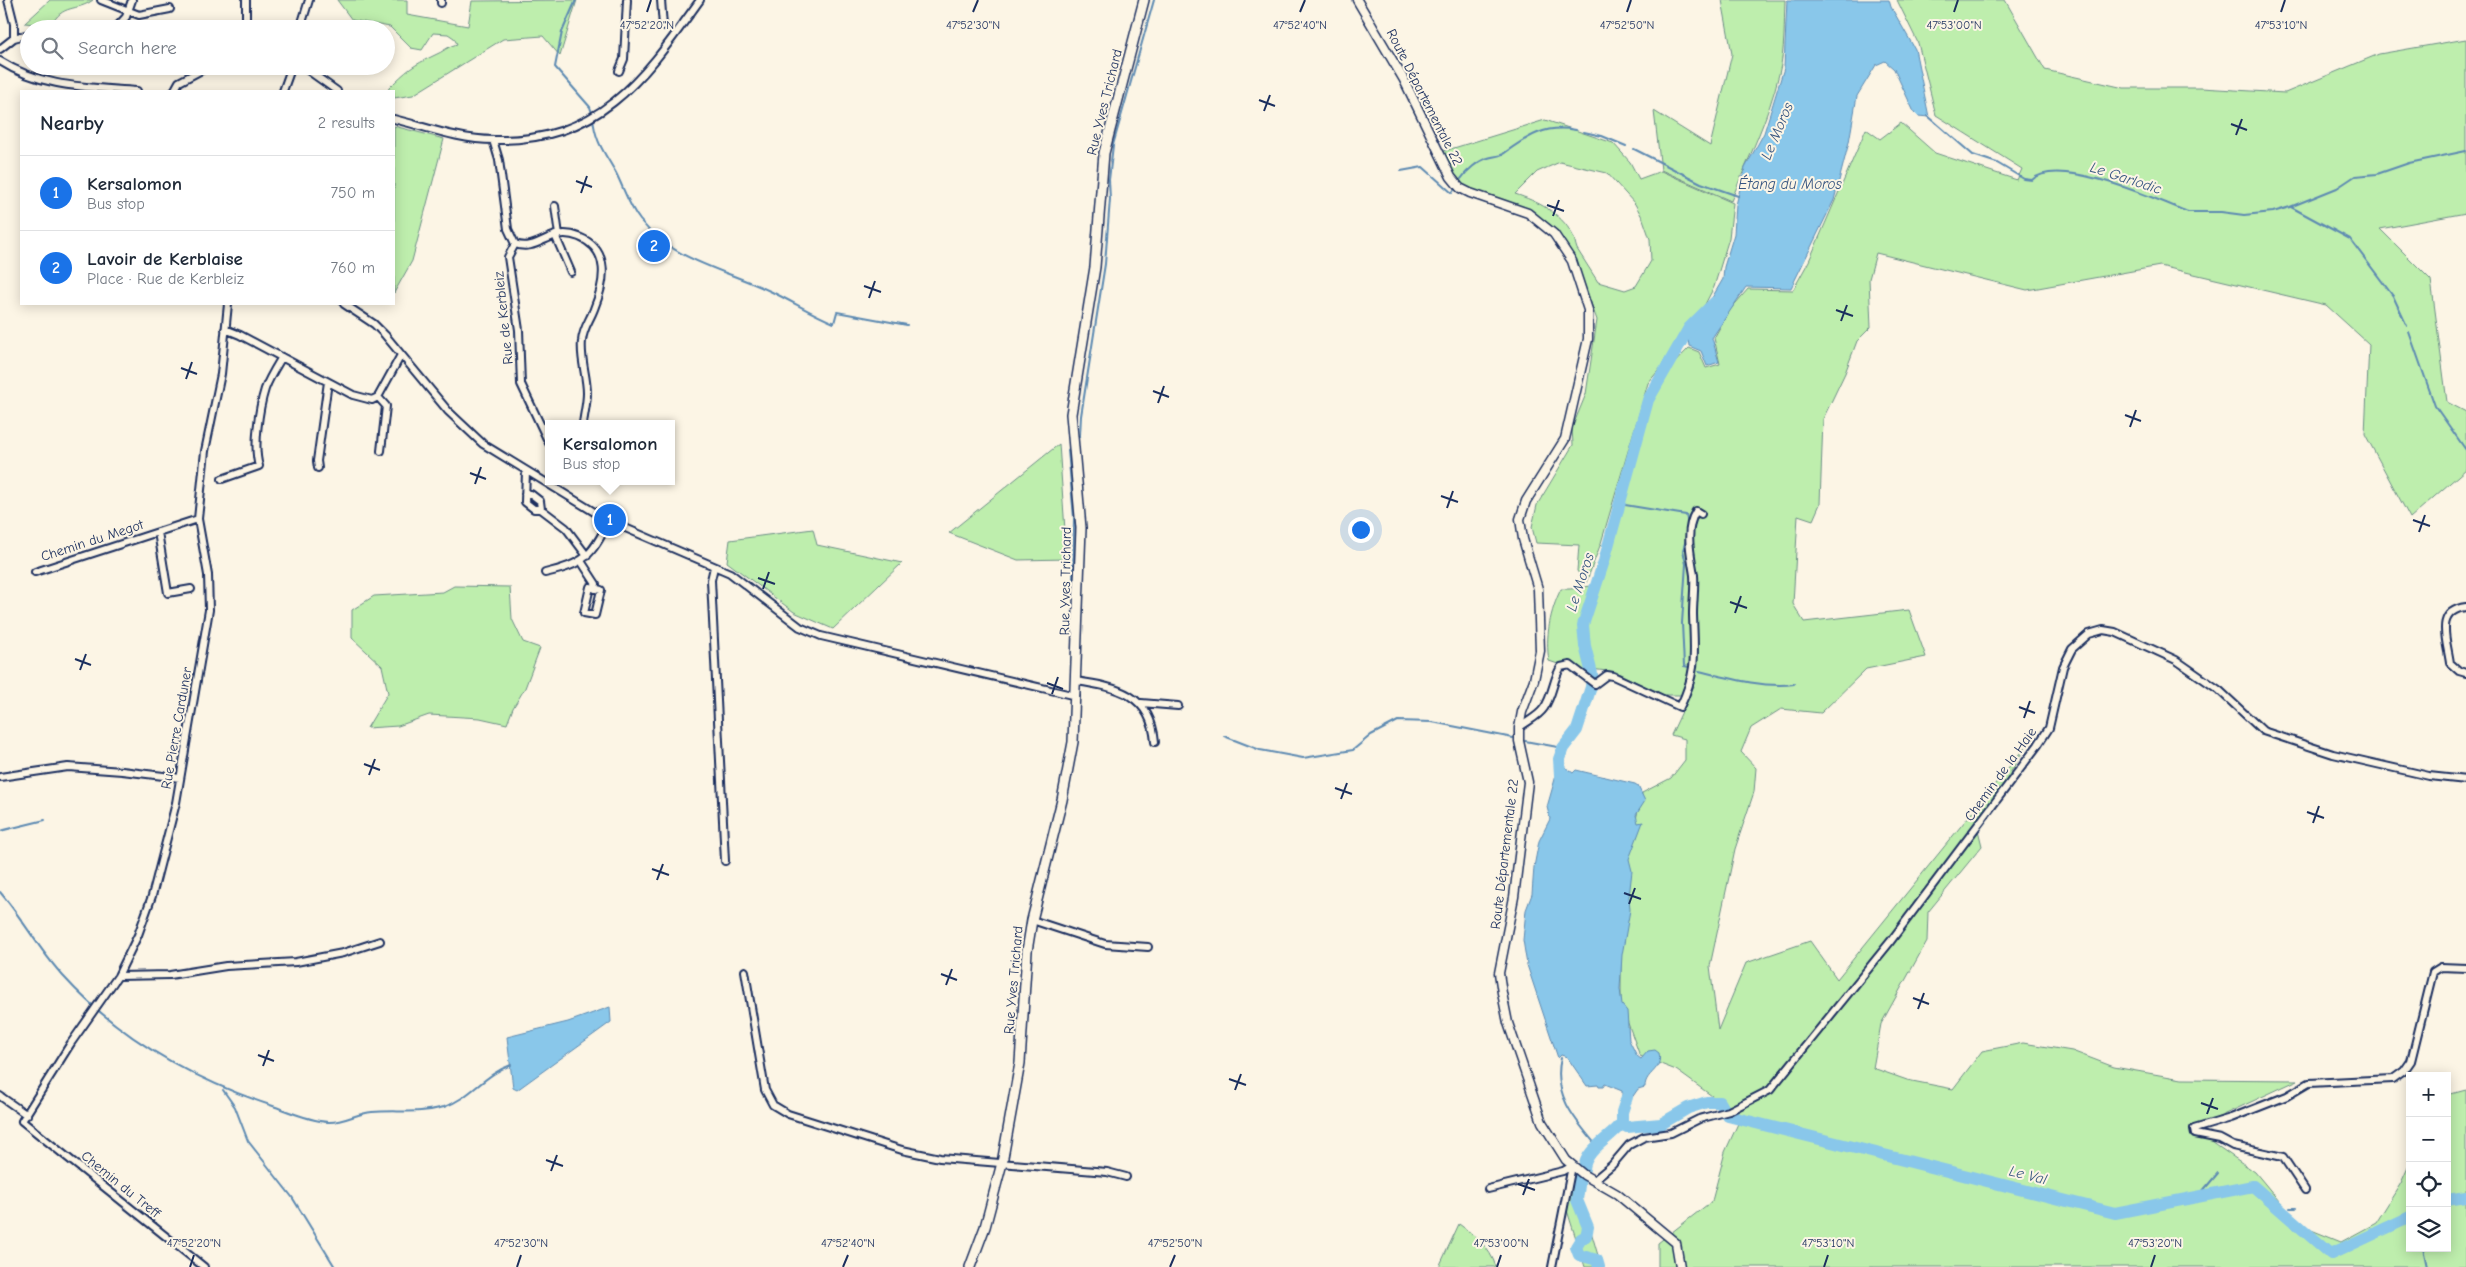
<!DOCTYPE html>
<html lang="en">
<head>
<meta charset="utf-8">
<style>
	:root { --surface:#fff; --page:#f6f6f7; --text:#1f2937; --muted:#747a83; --line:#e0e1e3; --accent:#1a73e8 }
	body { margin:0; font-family:"Comic Neue",sans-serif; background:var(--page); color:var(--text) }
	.controls { position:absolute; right:15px; bottom:15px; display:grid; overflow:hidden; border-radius:0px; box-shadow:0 2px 12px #0003 }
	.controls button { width:45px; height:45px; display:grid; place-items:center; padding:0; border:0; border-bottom:1px solid var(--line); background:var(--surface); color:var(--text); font:25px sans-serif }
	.you { position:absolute; left:1360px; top:529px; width:18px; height:18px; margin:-12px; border:4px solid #fff; border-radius:50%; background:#1a73e8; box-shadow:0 0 0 8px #1a73e833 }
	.badge { display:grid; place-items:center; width:32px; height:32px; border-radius:50%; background:var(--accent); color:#fff; font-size:16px; font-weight:700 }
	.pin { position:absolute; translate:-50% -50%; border:2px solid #fff; box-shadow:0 1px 5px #0006 }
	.popup { position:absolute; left:545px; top:420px; width:130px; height:65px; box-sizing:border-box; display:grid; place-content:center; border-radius:0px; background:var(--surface); filter:drop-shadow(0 1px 4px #0005); font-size:16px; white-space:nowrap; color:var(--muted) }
	.popup b { font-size:19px; color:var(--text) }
	.popup::after { content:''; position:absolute; left:50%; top:100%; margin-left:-10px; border:10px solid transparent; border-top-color:var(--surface) }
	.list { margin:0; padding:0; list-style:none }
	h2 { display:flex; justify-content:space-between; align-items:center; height:65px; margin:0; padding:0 20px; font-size:21px }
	h2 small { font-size:16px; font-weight:400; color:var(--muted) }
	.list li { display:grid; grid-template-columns:32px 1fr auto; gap:15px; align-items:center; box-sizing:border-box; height:75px; padding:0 20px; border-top:1px solid var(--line) }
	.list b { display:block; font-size:19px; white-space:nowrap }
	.list p { margin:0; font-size:16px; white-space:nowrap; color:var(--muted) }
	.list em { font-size:16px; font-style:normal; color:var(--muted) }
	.icon { flex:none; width:28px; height:28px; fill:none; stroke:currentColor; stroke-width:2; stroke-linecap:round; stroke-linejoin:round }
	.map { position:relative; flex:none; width:2466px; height:1267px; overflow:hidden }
	.search { position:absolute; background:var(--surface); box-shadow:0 2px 12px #0003; left:20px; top:20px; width:375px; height:55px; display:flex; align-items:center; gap:12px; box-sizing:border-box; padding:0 18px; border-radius:28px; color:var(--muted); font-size:19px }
	.panel { position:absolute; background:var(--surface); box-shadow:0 2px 12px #0003; left:20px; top:90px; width:375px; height:215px; border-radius:0px }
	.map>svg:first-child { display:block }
	.green { fill:#beeead; stroke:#6c8e86; fill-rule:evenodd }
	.water { fill:#89c7ea; stroke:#5d8ab2 }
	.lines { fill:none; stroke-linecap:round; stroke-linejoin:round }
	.stream { stroke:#5d8ab2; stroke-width:2 }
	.river { stroke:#89c7ea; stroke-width:12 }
	.minor-casing { stroke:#1b2f5e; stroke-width:10 }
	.tertiary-casing { stroke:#1b2f5e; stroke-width:11 }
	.secondary-casing { stroke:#1b2f5e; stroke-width:12 }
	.minor { stroke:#fcf5e5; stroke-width:6 }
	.tertiary { stroke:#fcf5e5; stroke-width:8 }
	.secondary { stroke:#fcf5e5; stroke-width:9 }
	.ticks { fill:none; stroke:#1b2f5e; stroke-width:2 }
	.labels { text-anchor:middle; stroke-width:4; stroke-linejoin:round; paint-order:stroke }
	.street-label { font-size:14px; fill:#1b2f5e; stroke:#fcf5e5 }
	.water-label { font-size:15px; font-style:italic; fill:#365581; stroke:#fcf5e5 }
	.ticks-label { font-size:12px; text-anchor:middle; fill:#1b2f5e; stroke:#fcf5e5; stroke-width:4; stroke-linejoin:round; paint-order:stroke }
</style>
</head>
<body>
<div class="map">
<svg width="2466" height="1267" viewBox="0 0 2466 1267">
	<rect width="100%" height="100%" fill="#fcf5e5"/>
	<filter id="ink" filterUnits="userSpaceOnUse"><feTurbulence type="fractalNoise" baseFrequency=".02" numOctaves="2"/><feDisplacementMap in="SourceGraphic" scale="10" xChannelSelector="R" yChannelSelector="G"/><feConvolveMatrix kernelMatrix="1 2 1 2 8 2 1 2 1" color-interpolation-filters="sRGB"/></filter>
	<g filter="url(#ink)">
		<path class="green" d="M 50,0 L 93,0 C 77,12 62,3 51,26 L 25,23 Z
			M 337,0 L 407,0 L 407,15 L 468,26 L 472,1 L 577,0 L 560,56 L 543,36 L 503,39 L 413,95 L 394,98 L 394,91 L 388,91 L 389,88 C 407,70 412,66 435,55 C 443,52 448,46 457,44 L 454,38 L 448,34 L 433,33 L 422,50 L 411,48 L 390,27 L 352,20 Z
			M 1722,0 L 1785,0 C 1784,24 1785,50 1779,74 C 1769,117 1748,159 1731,201 L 1661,170 L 1654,111 L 1710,146 L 1732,54 Z
			M 1897,0 L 2005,0 L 2045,70 L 2124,88 L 2201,88 L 2285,93 L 2379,54 L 2466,39 L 2466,213 L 2380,229 L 2431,280 L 2447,402 L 2466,412 L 2466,469 L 2410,518 L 2365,434 L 2369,344 L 2326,305 L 2160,266 L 2027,290 L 1876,253 L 1869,279 L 1871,327 L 1857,341 L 1845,373 L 1823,419 L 1820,504 L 1813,520 L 1798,515 L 1793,604 L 1804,622 L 1909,610 L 1926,657 L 1866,669 L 1821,713 L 1781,709 L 1751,728 L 1741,752 L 1756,768 L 1754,792 L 1735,849 L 1710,966 L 1718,1030 L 1746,963 L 1810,941 L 1837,979 L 2025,747 L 1978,830 L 1982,846 L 1928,912 L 1927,941 L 1881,1024 L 1873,1068 L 1907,1080 L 1953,1089 L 1982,1051 L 2023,1043 L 2072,1051 L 2114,1067 L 2182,1079 L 2298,1080 L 2193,1129 L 2255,1172 L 2299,1225 L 2341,1242 L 2376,1223 L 2401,1183 L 2410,1163 L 2410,1248 L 2447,1248 L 2447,1095 L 2466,1090 L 2466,1267 L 1658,1267 L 1658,1243 L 1712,1201 L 1725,1152 L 1741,1117 L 1676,1070 L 1640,1056 L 1621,1004 L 1621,929 L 1627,859 L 1642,793 L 1671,778 L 1685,760 L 1685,739 L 1671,735 L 1694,686 L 1680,695 L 1663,695 L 1616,672 L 1590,669 L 1582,672 L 1549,661 C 1545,637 1550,611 1561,589 C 1574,590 1586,586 1599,585 L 1614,511 L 1634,464 L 1640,430 L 1655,383 L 1689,348 L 1699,352 L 1706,368 L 1720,364 L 1714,338 L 1729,311 L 1748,289 L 1793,290 L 1809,261 L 1866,129 L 1880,139 L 1901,123 L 1935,153 L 2017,180 L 2022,169 L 1936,115 L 1918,43 Z
			M 1545,120 L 1613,143 L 1630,162 L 1639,179 L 1661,171 L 1733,203 L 1729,238 L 1714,287 L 1700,314 L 1677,348 L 1648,383 L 1601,543 L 1586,583 L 1577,571 L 1579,545 L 1536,543 L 1532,527 L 1537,505 L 1573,445 L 1572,428 L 1586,394 L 1597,320 L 1578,267 L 1553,228 L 1532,212 L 1460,188 L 1444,151 ZM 1560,162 L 1607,173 L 1635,204 L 1643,219 L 1650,239 L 1651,261 L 1636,286 L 1625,290 L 1598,282 C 1591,271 1584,260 1577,249 C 1575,244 1575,238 1572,234 C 1561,213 1537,201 1515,194 L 1537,172 Z
			M 394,126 L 444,139 L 412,261 L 394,293 Z
			M 1059,444 L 1067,559 L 1018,560 L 949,533 Z
			M 813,529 L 817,545 L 902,563 L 833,629 L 794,612 L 727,562 L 730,540 Z
			M 454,586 L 510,587 L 512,619 L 523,642 L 540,648 L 525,688 L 513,708 L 507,724 L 480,718 L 429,715 L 398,726 L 367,728 L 388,693 L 382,666 L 352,638 L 352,610 L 374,596 L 443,592 Z
			M 1569,1183 L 1582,1200 L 1599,1259 L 1603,1267 L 1585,1267 L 1564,1201 Z
			M 1459,1224 C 1475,1236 1490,1247 1496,1267 L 1439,1267 Z"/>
		<path class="water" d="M 1787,0 L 1889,0 L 1891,7 L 1915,49 L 1929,117 L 1918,116 L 1914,112 L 1894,69 L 1885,61 L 1876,65 L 1857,96 L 1849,142 L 1834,200 L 1791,288 L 1746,287 L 1712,338 L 1719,362 L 1707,366 L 1701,351 L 1689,346 L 1688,339 L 1723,279 L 1724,267 L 1734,234 L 1736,205 L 1745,168 L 1764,133 L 1784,68 Z
			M 1558,760 L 1562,760 L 1561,764 L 1573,773 L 1576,770 L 1635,784 L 1638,786 L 1645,801 L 1636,815 L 1638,823 L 1643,822 L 1629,859 L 1632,871 L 1629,897 L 1630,910 L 1622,955 L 1620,989 L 1622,1005 L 1627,1011 L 1629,1040 L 1637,1056 L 1641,1059 L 1648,1051 L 1655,1050 L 1659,1053 C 1663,1071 1645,1072 1645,1087 L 1638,1089 L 1622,1112 L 1619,1111 L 1622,1103 L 1622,1091 L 1605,1084 L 1603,1087 L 1599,1087 L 1598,1085 L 1587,1086 L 1567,1057 L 1561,1055 L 1558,1058 L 1527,965 L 1523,940 L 1526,910 L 1532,894 L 1534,867 L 1539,841 L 1550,819 L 1547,807 L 1555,779 Z
			M 610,1007 L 611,1022 L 517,1090 L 513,1088 L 507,1037 L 568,1022 Z"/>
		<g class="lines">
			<path class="stream" d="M 576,0 L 562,32 L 555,67 L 590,107 L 592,113
				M 1928,116 L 1973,155 L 1997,163 L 2024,179 L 2032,180 C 2058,155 2158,200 2188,212 L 2221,212 L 2244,215 L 2273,212 L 2290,207 L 2337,188 L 2355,176 L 2377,174 L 2409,163 L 2466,151
				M 593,118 C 595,142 605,153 616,173 C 624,189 629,206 640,220 C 671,260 729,271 772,292 C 793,302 812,314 834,323 L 837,312 L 907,325
				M 1584,132 L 1602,136 L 1626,146
				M 1634,149 L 1701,183 L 1738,196
				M 1401,171 L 1423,167 L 1452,193 L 1454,190
				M 1461,179 C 1467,170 1478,161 1488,158 C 1493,156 1498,157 1503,154 C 1527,137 1544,124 1576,130
				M 2291,207 L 2350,239 L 2393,296 L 2407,326
				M 2409,332 L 2435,406 L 2466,450
				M 1077,439 L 1080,435 L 1081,416 L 1105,264 L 1110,199 L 1109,180 L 1113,145 L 1154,0
				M 1070,447 L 1068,450 L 1074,518 L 1073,586
				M 1619,504 L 1686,515 L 1688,524
				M 1687,536 L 1683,550 L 1686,564 L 1682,623 L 1684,666 L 1689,667
				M 1699,671 C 1728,678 1764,688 1794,684
				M 1224,736 L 1260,750 L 1303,758 L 1353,750 L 1371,735 L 1398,721 L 1432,722 L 1513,738
				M 1525,741 L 1563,748
				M 0,831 L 45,820
				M 0,892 C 23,919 39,950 63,976 C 120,1039 194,1080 273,1106 C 290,1112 310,1121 328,1122 C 343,1123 357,1113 372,1112 C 396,1110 420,1114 444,1107 C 469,1099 485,1074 511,1065
				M 1561,1058 C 1552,1095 1576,1121 1597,1146
				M 223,1090 L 235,1107 L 248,1141 L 292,1197 L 335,1267
				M 2201,1193 L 2218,1173
				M 2290,1208 L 2296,1208
				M 2423,1248 L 2427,1267"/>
			<path class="river" d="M 1560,775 L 1559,759 L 1563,748 L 1577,730 L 1591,687 L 1592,674 L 1585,646 L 1583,625 L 1604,561 L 1648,400 L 1689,328 L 1715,302
				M 1622,1123 L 1627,1127 L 1661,1124 L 1688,1108 L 1707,1102 L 1720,1102 L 1728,1116 L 2115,1213 L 2253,1186 L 2331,1254 L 2410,1217
				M 1584,1169 C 1585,1149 1611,1138 1622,1123 L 1622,1112 L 1627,1097
				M 1580,1178 L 1577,1200 L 1588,1227 L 1586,1236 L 1581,1239 L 1576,1247 L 1579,1255 L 1597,1260 L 1599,1267
				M 2447,1200 L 2466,1197"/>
			<g class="minor-casing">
				<path id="minor" d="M 8,0 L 14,24 L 14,38
					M 101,0 L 139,15 L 170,9
					M 661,0 L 663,26
					M 441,3 L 441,0
					M 115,29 L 126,17 L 132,0
					M 246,29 L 246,0
					M 300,29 L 309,0
					M 0,49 L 14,38 L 29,34
					M 0,61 C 42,88 89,87 137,91
					M 302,66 L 337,91
					M 619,71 L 624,59 L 627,0
					M 174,91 L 179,82 L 209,66
					M 283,91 L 292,66
					M 394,119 C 426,127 460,140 494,140 C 601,142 644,78 700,0
					M 493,140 L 499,160 L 508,229 L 515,244 C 539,253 550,225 579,237 C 611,250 605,282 594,309 C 590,320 583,328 582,341 C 580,359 587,376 587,393 C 587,403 584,414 583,424
					M 555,206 L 559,235
					M 555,235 L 571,272
					M 515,244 L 508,257 L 519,330 L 521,384 L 549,443
					M 344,304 L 374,324 L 385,335 L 448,411 L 483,444 L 609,521 L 730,573 L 800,627 L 821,636 L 1076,696
					M 225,329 L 240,335 L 353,395 L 372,400 L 378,397 L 401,355
					M 378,397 L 386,406 L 381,451
					M 318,468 L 317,461 L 328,382
					M 526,471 L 525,502 L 534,509 L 541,509 L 566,528 L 587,556
					M 222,479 L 259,466 C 253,447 259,408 265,389 C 269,378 276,367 282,357
					M 525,494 L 531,494 L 540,501 L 541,509
					M 158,532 L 168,593 L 191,589
					M 581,561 L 596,584 L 595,589
					M 714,567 L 711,580 L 725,861
					M 35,572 L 198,519
					M 545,573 C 584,564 591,557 609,521
					M 590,587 L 601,590 L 595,615 L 584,613 Z
					M 2466,607 C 2434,611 2447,640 2450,663 L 2459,671 L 2466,673
					M 1076,681 C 1117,687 1151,694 1155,742
					M 1141,703 L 1178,706
					M 1519,728 C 1527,721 1538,717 1544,708 C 1553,695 1553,679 1561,667 L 1570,665 L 1595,684 L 1607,675 L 1613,676 L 1680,707 C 1698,670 1694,653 1693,614 C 1693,601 1695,588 1694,575 C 1691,555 1684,530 1696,511 L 1701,514
					M 0,777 L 68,767 L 122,771 L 180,778
					M 1032,920 L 1105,944 L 1148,947
					M 745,971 L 765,1090 L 773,1105 L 788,1114 L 902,1150 L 940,1158 L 1107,1172 L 1126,1177
					M 118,976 L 170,975 L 226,966 L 296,962 L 343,953 L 380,941
					M 0,1096 L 27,1115
					M 1594,1180 L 1612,1165 L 1629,1145 L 1644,1137 L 1671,1133 L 1699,1119 L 1729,1111 L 1770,1090 L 1890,942 L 2038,745 L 2049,728 L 2063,667 L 2072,649 L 2089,634 L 2103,630 L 2115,632 L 2176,660 L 2219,690 L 2263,731 L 2333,754 L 2429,776 L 2466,780
					M 1488,1189 L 1563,1171 L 1572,1166
					M 2305,1190 L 2283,1157 L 2233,1146 L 2220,1139 L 2195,1134 L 2194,1129 L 2231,1118 L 2287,1096 L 2309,1083 L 2393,1079 L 2404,1071 L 2411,1061 L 2433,972 L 2441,967 L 2466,968
					M 204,1267 L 22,1121 L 71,1043 L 118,976 L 138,935 L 152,896 L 176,803 L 209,610 L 208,575 L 198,519 L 205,451 L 221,374 L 228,304
					M 1552,1267 L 1572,1166"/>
			</g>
			<g class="tertiary-casing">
				<path id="tertiary" d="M 1357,0 L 1404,80 L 1451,177 L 1460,188 L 1470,193 L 1528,213 L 1554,234 L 1572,261 L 1588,310 L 1588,339 L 1565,439 L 1526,501 L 1520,519 L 1523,539 L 1538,589 L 1540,651 L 1534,680 L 1522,712 L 1519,728 L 1519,741 L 1528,782 L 1514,897 L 1499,973 L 1502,993 L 1508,1023 L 1542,1122 L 1566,1160 L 1584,1175 L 1617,1194 L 1676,1243 L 1680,1267"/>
			</g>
			<g class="secondary-casing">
				<path id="secondary" d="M 970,1267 L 985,1227 L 1002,1163 L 1020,1063 L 1027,951 L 1032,920 L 1062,800 L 1073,742 L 1081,528 L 1071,414 L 1095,267 L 1104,153 L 1144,0"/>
			</g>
			<use href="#minor" class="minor"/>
			<use href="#tertiary" class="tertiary"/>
			<use href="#secondary" class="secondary"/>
		</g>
	</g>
	<path class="ticks" d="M 647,12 L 651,0M 973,12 L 978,0M 1300,12 L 1305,0M 1627,12 L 1631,0M 1954,12 L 1958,0M 2281,12 L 2285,0M 1259,100 L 1275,106M 1264,111 L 1270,95M 2231,124 L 2247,130M 2236,135 L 2242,119M 576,181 L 592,187M 581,193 L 587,176M 1547,205 L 1564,211M 1553,216 L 1559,200M 864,286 L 881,292M 869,298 L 875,281M 1836,310 L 1853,316M 1841,321 L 1847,305M 181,368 L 197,374M 186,379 L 192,362M 1153,391 L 1169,397M 1158,403 L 1164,386M 2125,415 L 2141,421M 2130,427 L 2136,410M 470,473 L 486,479M 475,484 L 481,467M 1441,496 L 1458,502M 1447,508 L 1453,491M 2413,520 L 2430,526M 2419,532 L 2425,515M 758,578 L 775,584M 763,589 L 769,572M 1730,602 L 1747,608M 1735,613 L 1741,596M 75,659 L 91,665M 80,670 L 86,654M 1047,683 L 1063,689M 1052,694 L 1058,677M 2019,707 L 2035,713M 2024,718 L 2030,701M 364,764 L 380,770M 369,775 L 375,759M 1335,788 L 1352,794M 1341,799 L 1347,783M 2307,812 L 2324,818M 2313,823 L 2319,806M 652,869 L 669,875M 657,880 L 663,864M 1624,893 L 1641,899M 1629,904 L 1635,888M 941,974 L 957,980M 946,985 L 952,969M 1913,998 L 1929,1004M 1918,1009 L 1924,993M 258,1055 L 274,1061M 263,1066 L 269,1050M 1229,1079 L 1246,1085M 1235,1090 L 1241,1074M 2201,1103 L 2218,1109M 2207,1114 L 2213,1098M 546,1160 L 563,1166M 551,1171 L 557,1155M 1518,1184 L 1535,1190M 1523,1195 L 1529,1179M 190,1267 L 194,1255M 517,1267 L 521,1255M 843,1267 L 848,1255M 1170,1267 L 1175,1255M 1497,1267 L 1501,1255M 1824,1267 L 1828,1255M 2151,1267 L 2155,1255"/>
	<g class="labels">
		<g class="street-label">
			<text transform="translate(1425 97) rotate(63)" y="5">Route Départementale 22</text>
			<text transform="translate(1104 102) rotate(-76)" y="5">Rue Yves Trichard</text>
			<text transform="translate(503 318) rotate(-96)" y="5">Rue de Kerbleiz</text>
			<text transform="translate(92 540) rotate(-18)" y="5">Chemin du Megot</text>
			<text transform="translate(1065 581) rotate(-89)" y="5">Rue Yves Trichard</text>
			<text transform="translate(176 728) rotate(-80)" y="5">Rue Pierre Carduner</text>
			<text transform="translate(2000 774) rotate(-54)" y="5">Chemin de la Haie</text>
			<text transform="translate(1504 854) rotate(-83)" y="5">Route Départementale 22</text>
			<text transform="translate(1013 980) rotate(-85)" y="5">Rue Yves Trichard</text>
			<text transform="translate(121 1184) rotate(39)" y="5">Chemin du Treff</text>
		</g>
		<g class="water-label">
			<text transform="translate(1777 131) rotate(-67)" y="5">Le Moros</text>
			<text transform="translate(2126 178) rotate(18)" y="5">Le Garlodic</text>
			<text x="1790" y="189">Étang du Moros</text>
			<text transform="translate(1580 582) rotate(-72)" y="5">Le Moros</text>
			<text transform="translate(2028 1175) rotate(14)" y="5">Le Val</text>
		</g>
	</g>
	<g class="ticks-label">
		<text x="647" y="29">47°52'20"N</text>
		<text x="973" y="29">47°52'30"N</text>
		<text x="1300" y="29">47°52'40"N</text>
		<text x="1627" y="29">47°52'50"N</text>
		<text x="1954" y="29">47°53'00"N</text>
		<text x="2281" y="29">47°53'10"N</text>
		<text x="194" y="1247">47°52'20"N</text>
		<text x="521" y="1247">47°52'30"N</text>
		<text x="848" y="1247">47°52'40"N</text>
		<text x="1175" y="1247">47°52'50"N</text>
		<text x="1501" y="1247">47°53'00"N</text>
		<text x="1828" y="1247">47°53'10"N</text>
		<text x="2155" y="1247">47°53'20"N</text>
	</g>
</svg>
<div class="controls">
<button>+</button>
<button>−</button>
<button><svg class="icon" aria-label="locate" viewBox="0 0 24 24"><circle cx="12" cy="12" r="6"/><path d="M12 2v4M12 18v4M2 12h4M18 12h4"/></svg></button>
<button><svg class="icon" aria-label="layers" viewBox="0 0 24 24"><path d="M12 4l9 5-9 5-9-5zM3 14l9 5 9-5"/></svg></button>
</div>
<div class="you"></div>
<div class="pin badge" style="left:610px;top:520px">1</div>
<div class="popup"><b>Kersalomon</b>Bus stop</div>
<div class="pin badge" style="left:654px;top:246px">2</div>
<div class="search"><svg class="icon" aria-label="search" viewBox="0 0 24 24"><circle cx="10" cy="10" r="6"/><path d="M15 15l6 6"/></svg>Search here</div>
<section class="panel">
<h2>Nearby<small>2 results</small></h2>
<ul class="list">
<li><span class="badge">1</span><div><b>Kersalomon</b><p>Bus stop</p></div><em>750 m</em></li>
<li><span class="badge">2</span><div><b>Lavoir de Kerblaise</b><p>Place · Rue de Kerbleiz</p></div><em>760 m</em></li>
</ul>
</section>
</div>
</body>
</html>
